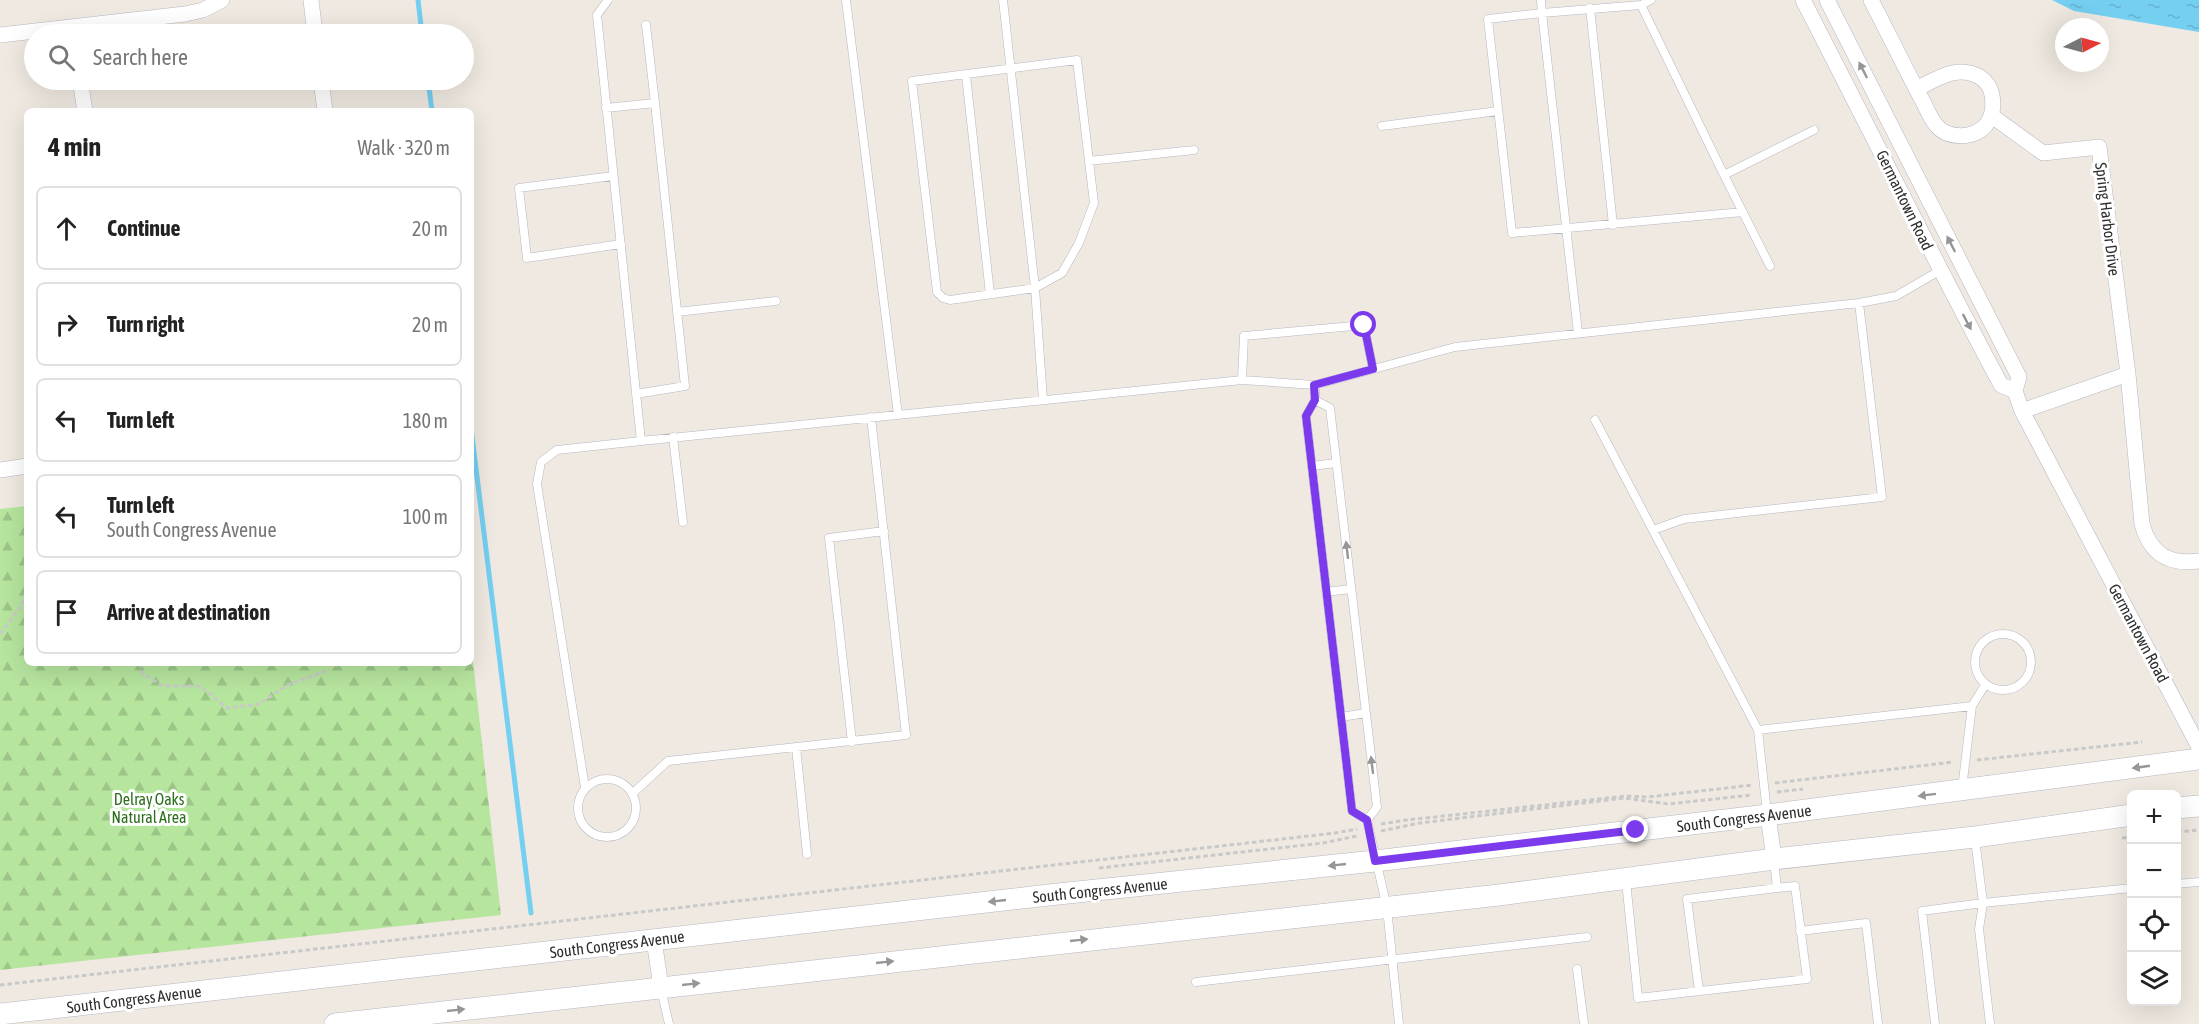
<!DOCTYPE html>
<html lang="en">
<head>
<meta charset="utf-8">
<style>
	:root { --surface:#fff; --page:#f2f2f2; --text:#222; --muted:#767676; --line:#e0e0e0 }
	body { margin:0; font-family:"Asap Condensed",sans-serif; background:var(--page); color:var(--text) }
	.controls { position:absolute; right:18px; bottom:18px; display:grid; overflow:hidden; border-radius:9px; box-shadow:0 6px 24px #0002 }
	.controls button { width:54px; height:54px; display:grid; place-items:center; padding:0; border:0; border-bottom:2px solid var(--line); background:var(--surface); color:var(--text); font:30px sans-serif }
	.compass { position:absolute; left:2055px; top:18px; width:54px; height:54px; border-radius:50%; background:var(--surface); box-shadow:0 6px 24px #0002; rotate:84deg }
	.stop { position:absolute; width:18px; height:18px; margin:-14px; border:4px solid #7c3aed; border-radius:50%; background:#fff }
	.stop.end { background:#7c3aed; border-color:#fff; box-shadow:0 2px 6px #0008 }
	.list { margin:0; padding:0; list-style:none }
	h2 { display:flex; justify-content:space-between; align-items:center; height:78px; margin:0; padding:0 24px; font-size:26px }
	h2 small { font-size:20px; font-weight:400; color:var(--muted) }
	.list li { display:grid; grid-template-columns:39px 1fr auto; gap:18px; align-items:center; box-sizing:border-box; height:84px; margin:0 12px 12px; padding:0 12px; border:2px solid var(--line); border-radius:9px }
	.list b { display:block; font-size:22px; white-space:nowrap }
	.list p { margin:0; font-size:20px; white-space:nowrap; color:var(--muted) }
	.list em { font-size:20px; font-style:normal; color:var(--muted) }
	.icon { flex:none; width:33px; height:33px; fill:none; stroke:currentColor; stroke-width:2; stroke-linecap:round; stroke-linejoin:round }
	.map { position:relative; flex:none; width:2199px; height:1024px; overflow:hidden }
	.search { position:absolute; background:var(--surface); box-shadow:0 6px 24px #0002; left:24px; top:24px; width:450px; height:66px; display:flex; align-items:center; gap:15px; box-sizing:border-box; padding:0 21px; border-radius:33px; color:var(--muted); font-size:22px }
	.panel { position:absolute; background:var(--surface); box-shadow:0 6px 24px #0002; left:24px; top:108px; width:450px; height:558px; border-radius:9px }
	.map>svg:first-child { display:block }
	.forest { fill:url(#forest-firs) }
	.water { fill:url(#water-ripples) }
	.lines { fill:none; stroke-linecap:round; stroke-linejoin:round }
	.stream { stroke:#75cff0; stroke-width:5 }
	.lane-casing { stroke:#b4b7c1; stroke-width:9 }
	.street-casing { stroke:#b4b7c1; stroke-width:16 }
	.secondary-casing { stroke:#b4b7c1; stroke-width:22 }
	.path { stroke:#c9c9c9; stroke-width:3; stroke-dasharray:4.5 3; stroke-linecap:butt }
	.lane { stroke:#fff; stroke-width:8 }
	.street { stroke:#fff; stroke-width:15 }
	.secondary { stroke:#fff; stroke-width:21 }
	.oneway { fill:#969696 }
	.route { stroke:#7c3aed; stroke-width:8 }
	.labels { text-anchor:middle; stroke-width:6; stroke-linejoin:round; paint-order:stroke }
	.street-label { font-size:16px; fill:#2e2e2e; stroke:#fff }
	.park-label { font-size:16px; fill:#2c6e1b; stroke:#fff }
</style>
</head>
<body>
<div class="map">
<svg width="2199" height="1024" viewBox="0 0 2199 1024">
	<defs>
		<pattern id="forest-firs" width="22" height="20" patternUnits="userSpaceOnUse" patternTransform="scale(1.5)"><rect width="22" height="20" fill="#b6e59e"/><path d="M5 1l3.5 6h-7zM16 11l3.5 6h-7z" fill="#9dc588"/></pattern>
		<pattern id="water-ripples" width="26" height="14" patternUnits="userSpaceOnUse" patternTransform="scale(1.5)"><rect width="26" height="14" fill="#75cff0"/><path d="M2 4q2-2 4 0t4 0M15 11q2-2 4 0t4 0" fill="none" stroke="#66b2ce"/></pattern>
	</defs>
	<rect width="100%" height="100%" fill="#efe9e1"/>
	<path class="forest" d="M 27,506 L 27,663 L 471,663 L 471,643 L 501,915 L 0,970 L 0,509 Z"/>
	<path class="water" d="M 2052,0 L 2199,0 L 2199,32 L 2074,11 Z"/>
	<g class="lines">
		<path class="stream" d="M 418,0 L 422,34
			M 428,80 L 432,111
			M 471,428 L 531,913"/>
		<g class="lane-casing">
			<path id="lane" d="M 608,0 L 597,15 L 641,441 L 1242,380
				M 846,0 L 898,415
				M 1003,0 L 1035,288 L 1043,400
				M 1541,0 L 1542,13 L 1488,19 L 1512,233 L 1743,212
				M 1641,5 L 1651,0
				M 1590,8 L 1613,225
				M 646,25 L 655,103
				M 1077,60 L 1094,203 L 1079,243 L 1062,273 L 1035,288 L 950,300 L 943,298 L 937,292 L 912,81 Z
				M 966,75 L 990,294
				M 606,108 L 655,103 L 685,386 L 636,394
				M 1382,126 L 1498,111
				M 1089,161 L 1194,150
				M 1724,175 L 1814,130
				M 613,176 L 519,188 L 527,258 L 621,244
				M 677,312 L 776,301
				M 1578,333 L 1542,13 L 1641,5 L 1724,175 L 1770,266
				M 1315,385 L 1242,380 L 1244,336 L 1364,325 L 1373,369
				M 1315,400 L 1330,408 L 1377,807 L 1367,820
				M 1595,420 L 1758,730 L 1767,813
				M 673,437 L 683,522
				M 1312,466 L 1336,463
				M 1653,530 L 1684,519 L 1882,497 L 1859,303
				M 1326,592 L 1351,589
				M1975 662a28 28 0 1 1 56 0a28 28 0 1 1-56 0Z
				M 1341,717 L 1366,713
				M 1758,730 L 1972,706
				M 852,742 L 829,538 L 884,531
				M 796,747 L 807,854
				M578 808a29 29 0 1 1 58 0a29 29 0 1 1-58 0Z
				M 585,788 L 537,484 L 541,462 L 557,450 L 641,441
				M 1962,789 L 1972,706 L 1985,685
				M 633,793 L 668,761 L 906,735 L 871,417
				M 1975,839 L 1983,903 L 2132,888
				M 1626,881 L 1638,998 L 1807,979 L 1795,886 L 1777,888
				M 2176,884 L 2199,882
				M 1800,931 L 1866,923 L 1878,1024
				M 1577,969 L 1584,1024
				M 1196,982 L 1587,937
				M 661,989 L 669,1024
				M 1699,991 L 1687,899 L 1777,888 L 1774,860
				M 1399,1024 L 1387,908 L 1367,820 L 1352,811 L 1306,416 L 1315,400 L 1315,385 L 1455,347 L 1859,303 L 1896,296 L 1939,271
				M 1935,1024 L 1922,911 L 1983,903 L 1979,929 L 1990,1024"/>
		</g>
		<g class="street-casing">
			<path id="street" d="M 311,0 L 315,34
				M 1803,0 C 1869,128 1933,258 2001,385 L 2015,391
				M 1827,0 L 2019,377 L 2015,391 L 2022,411 L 2199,747
				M 1871,0 C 1888,33 1904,66 1921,98 C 1926,106 1930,119 1937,126 C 1948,139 1974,139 1986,125 C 1993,116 1994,106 1992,95 C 1991,88 1986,81 1980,77 C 1957,64 1937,79 1916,89
				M 0,35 L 185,14 L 203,10 L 222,0
				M 80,80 L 85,111
				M 321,80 L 325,111
				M 1992,116 L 2043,153 L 2099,147 L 2128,374 L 2142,524 C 2150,554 2169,565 2199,561
				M 2022,411 L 2128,374
				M 0,470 L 27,466
				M 1768,815 L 1774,859
				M 654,940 L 661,987"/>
		</g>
		<g class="secondary-casing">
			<path id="secondary" d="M 2176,808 L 2199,806
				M 0,1014 L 1058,894 L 1375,861 L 1768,815 L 2199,759
				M 335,1024 L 1499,895 L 1774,859 L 1975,837 L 2132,815"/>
		</g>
		<path class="path" d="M 0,634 L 22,605 L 27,590
			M 140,663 L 143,674 L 163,686 L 200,686 L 227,708 L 260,704 L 287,685 L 326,671
			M 1977,760 L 2142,742
			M 1775,783 L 1953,762
			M 1777,792 L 1803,789
			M 1381,824 L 1407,820 L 1626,796 L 1647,797 L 1753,785
			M 1381,831 L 1420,823 L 1624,798 L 1668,804 L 1752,795
			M 2177,832 L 2199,830
			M 2122,838 L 2132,837
			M 1099,868 L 1323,843 L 1357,836
			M 0,985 L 1335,833 L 1357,829"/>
		<use href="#lane" class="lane"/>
		<use href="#street" class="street"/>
		<use href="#secondary" class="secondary"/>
	</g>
	<defs><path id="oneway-solid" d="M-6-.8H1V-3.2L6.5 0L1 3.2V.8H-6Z" transform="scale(1.5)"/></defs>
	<g class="oneway">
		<use href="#oneway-solid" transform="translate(1863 70) rotate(-117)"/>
		<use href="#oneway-solid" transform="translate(1951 244) rotate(-117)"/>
		<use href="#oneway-solid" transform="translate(1967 322) rotate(62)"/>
		<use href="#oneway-solid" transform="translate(1347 550) rotate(-97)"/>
		<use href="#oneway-solid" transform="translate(1372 765) rotate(-97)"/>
		<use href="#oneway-solid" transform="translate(2141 767) rotate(172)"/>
		<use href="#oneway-solid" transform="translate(1927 795) rotate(173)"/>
		<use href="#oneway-solid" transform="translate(1337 865) rotate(174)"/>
		<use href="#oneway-solid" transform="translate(997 901) rotate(174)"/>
		<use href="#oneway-solid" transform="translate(1079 940) rotate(-6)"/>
		<use href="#oneway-solid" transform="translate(885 962) rotate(-6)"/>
		<use href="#oneway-solid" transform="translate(691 984) rotate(-6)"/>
		<use href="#oneway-solid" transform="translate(456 1010) rotate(-6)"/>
	</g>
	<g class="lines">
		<path class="route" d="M 1364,325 L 1373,369 L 1314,385 L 1315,400 L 1306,416 L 1352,811 L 1367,820 L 1375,861 L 1636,830"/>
	</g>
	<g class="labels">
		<g class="street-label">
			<text transform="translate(1905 200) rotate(64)" y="6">Germantown Road</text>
			<text transform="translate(2108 219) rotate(83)" y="6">Spring Harbor Drive</text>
			<text transform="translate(2139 633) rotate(62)" y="6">Germantown Road</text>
			<text transform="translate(1744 818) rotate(-7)" y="6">South Congress Avenue</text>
			<text transform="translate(1100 890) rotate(-6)" y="6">South Congress Avenue</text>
			<text transform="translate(617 944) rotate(-7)" y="6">South Congress Avenue</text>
			<text transform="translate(134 999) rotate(-7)" y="6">South Congress Avenue</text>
		</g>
		<g class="park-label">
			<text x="149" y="805">Delray Oaks<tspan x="149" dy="18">Natural Area</tspan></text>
		</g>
	</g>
</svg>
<div class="controls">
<button>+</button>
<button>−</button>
<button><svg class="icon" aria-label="locate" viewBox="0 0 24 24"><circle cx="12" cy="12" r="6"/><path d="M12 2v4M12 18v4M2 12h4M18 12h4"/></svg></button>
<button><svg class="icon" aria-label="layers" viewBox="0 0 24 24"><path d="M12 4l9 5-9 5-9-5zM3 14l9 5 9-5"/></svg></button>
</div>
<svg class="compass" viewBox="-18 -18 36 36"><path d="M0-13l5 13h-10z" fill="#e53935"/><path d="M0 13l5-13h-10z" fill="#767676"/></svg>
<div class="stop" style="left:1364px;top:325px"></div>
<div class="stop end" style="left:1636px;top:830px"></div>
<div class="search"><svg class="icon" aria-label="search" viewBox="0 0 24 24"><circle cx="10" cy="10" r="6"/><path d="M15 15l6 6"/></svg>Search here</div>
<section class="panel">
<h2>4 min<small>Walk · 320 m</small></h2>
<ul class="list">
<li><svg class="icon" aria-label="ahead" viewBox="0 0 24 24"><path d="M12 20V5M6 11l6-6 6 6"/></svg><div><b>Continue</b></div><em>20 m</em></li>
<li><svg class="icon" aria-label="right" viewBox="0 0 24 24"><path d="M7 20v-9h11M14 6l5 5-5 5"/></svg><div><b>Turn right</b></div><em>20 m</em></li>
<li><svg class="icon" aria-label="left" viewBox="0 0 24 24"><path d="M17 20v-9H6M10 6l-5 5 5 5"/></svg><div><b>Turn left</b></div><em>180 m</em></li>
<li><svg class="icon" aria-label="left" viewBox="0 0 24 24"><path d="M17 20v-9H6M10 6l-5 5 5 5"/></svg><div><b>Turn left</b><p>South Congress Avenue</p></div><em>100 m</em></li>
<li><svg class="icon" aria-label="arrive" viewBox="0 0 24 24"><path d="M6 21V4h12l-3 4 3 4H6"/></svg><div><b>Arrive at destination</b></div></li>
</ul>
</section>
</div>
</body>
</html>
